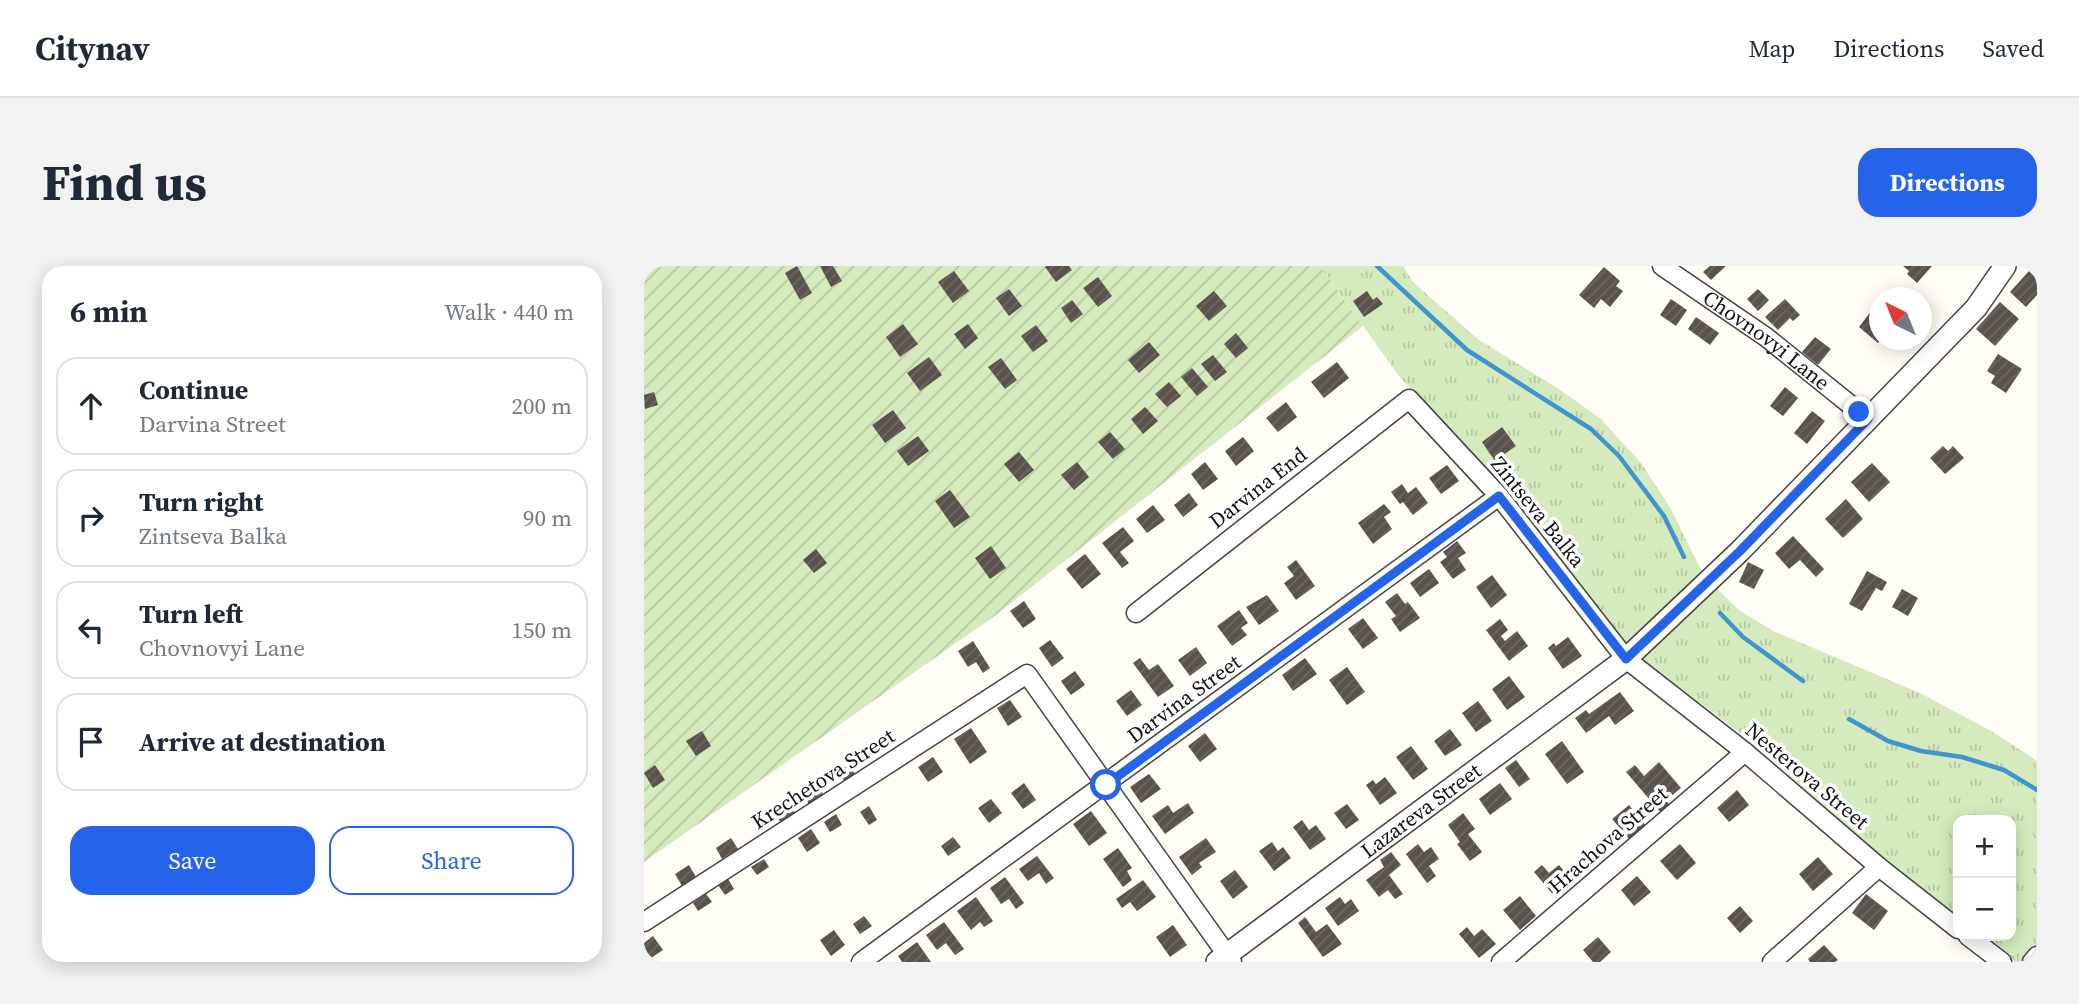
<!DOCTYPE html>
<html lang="en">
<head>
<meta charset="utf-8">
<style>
	:root { --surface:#fff; --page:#f2f2f3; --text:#1f2937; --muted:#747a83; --line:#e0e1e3; --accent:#2563eb }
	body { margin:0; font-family:"Source Serif 4",serif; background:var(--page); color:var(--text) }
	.controls { position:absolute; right:21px; bottom:21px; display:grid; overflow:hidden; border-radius:14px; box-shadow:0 4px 18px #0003 }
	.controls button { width:63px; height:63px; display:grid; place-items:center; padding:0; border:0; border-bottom:2px solid var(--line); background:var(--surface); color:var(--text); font:35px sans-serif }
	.compass { position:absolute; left:1225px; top:21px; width:63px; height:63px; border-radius:50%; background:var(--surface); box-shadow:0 4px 18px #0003; rotate:317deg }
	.stop { position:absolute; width:21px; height:21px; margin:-16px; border:5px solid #2563eb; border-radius:50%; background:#fff }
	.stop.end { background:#2563eb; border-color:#fff; box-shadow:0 2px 7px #0008 }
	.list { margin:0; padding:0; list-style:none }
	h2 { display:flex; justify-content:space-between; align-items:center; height:91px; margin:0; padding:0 28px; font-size:30px }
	h2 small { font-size:23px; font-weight:400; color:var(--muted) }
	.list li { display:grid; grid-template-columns:46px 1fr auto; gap:21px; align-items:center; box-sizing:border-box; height:98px; margin:0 14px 14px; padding:0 14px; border:2px solid var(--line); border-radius:21px }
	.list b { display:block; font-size:26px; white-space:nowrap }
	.list p { margin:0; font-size:23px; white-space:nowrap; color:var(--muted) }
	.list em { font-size:23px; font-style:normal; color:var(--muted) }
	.actions { display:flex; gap:14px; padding:21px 28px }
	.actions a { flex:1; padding:16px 0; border:2px solid var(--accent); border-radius:21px; text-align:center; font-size:24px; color:var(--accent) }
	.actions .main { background:var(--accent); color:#fff }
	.icon { flex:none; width:38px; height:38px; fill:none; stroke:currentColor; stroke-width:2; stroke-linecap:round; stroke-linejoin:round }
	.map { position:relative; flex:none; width:1393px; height:696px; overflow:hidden; border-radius:21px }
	header { display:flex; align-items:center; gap:42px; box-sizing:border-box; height:98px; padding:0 35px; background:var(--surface); border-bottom:2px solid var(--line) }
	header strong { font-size:33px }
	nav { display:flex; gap:38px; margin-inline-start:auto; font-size:24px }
	.intro { display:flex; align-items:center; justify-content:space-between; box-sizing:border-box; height:168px; padding:0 42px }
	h1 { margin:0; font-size:49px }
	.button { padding:18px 32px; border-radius:21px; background:var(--accent); color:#fff; font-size:24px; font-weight:700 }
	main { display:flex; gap:42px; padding:0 42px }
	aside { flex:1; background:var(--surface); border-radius:21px; box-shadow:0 4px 18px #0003 }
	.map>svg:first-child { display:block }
	.grass { fill:url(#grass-tufts) }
	.garden { fill:url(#garden-furrows) }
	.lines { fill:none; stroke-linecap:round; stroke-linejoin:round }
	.stream { stroke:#3f96cf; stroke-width:4.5 }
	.building { fill:url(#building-hatch) }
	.minor-casing { stroke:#444; stroke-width:21 }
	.tertiary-casing { stroke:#444; stroke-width:24 }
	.minor { stroke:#fff; stroke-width:18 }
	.tertiary { stroke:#fff; stroke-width:21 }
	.route { stroke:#2563eb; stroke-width:9 }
	.labels { text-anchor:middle; stroke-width:7; stroke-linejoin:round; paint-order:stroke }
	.street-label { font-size:21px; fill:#111; stroke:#fff }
</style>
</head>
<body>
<header>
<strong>Citynav</strong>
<nav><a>Map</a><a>Directions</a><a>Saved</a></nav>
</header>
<div class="intro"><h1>Find us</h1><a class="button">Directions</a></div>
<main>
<aside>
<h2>6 min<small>Walk · 440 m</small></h2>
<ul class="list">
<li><svg class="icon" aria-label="ahead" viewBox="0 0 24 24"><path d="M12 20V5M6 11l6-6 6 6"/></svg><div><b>Continue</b><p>Darvina Street</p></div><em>200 m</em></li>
<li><svg class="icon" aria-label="right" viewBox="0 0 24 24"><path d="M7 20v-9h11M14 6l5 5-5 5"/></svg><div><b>Turn right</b><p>Zintseva Balka</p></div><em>90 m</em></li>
<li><svg class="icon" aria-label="left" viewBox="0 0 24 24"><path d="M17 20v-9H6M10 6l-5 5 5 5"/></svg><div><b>Turn left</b><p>Chovnovyi Lane</p></div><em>150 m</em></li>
<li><svg class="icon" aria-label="arrive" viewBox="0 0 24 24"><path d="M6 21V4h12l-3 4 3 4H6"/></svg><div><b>Arrive at destination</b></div></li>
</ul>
<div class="actions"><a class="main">Save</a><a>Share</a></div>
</aside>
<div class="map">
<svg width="1393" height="696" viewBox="0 0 1393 696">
	<defs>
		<pattern id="grass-tufts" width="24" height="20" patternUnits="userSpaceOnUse" patternTransform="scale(1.75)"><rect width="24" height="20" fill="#d5ebbd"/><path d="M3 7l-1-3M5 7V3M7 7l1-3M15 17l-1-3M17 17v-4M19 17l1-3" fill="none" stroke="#b6c8a1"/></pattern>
		<pattern id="garden-furrows" width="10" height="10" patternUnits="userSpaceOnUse" patternTransform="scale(1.75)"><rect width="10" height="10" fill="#d5ebbd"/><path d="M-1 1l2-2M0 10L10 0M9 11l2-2" fill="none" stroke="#b6c8a1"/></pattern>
		<pattern id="building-hatch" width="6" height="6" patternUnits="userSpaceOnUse" patternTransform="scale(1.75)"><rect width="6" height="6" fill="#5a524d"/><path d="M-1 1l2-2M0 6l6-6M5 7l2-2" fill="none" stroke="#6d6662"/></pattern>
	</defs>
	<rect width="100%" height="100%" fill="#fffdf5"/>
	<path class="grass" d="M 676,0 L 759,0 L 769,16 L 835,74 L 915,123 L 957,153 L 997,197 L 1027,243 L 1060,310 L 985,381 L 863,227 L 755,110 Z
		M 1069,319 L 1095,344 L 1129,365 L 1276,427 L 1349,466 L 1393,495 L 1393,679 L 1376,696 L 1372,696 L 1338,670 L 1367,670 L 1367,554 L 1314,554 L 1314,651 L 1241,595 L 1104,473 L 995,391 Z"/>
	<path class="garden" d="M 0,0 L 676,0 L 719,60 L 352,349 L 0,596 Z"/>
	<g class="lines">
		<path class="stream" d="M 733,0 L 823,84 L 947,163 L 975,190 L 1020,250 L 1040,291
			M 1076,347 L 1099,371 L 1159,415
			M 1205,453 L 1244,475 L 1277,485 L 1318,491 L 1360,504 L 1393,524"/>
	</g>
	<path class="building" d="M 153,0 L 168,27 L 156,34 L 141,7 Z
		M 176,0 L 189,0 L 198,15 L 187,21 Z
		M 403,0 L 425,0 L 428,4 L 412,16 L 401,1 Z
		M 1066,0 L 1082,0 L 1067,14 L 1059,6 Z
		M 1259,0 L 1288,0 L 1273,17 L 1263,8 L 1265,5 Z
		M 960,1 L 976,15 L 972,20 L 979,25 L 966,41 L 957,33 L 950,42 L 935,29 Z
		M 310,5 L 325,25 L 309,37 L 294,16 Z
		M 1385,5 L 1393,13 L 1393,29 L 1382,41 L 1366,26 Z
		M 454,11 L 468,30 L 454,41 L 439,22 Z
		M 365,23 L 378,40 L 365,50 L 352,32 Z
		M 1114,23 L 1125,34 L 1114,45 L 1103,33 Z
		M 570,25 L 583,40 L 565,55 L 552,40 Z
		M 723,25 L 729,34 L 733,31 L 739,38 L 720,51 L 709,35 Z
		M 1027,33 L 1043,44 L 1032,60 L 1016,49 Z
		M 1141,33 L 1156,49 L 1149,55 L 1146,52 L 1134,64 L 1121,51 Z
		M 428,34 L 439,48 L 427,57 L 417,42 Z
		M 1356,36 L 1375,53 L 1351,80 L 1332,63 Z
		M 1228,44 L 1236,50 L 1237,74 L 1234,77 L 1215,61 Z
		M 1052,51 L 1075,67 L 1066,79 L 1044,63 Z
		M 259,58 L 274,78 L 256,91 L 242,71 Z
		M 324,58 L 334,72 L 321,83 L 310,68 Z
		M 392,59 L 404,75 L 389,86 L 377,70 Z
		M 592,67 L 604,82 L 592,92 L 580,78 Z
		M 1171,71 L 1187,83 L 1174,99 L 1158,86 Z
		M 505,76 L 516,89 L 495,107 L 484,94 Z
		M 1354,88 L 1378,103 L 1362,127 L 1347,117 L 1351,110 L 1343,105 Z
		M 569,89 L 583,106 L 571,115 L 557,98 Z
		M 285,91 L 298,109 L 276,125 L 263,107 Z
		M 357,92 L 373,114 L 361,123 L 344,101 Z
		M 693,96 L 705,112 L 680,132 L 667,116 Z
		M 548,102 L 564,121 L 553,130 L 537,111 Z
		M 525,116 L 537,130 L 523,141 L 511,128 Z
		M 1141,121 L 1154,132 L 1139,150 L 1126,140 Z
		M 10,126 L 14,139 L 1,143 L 0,129 Z
		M 642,136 L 653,151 L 634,166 L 622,152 Z
		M 501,141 L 514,155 L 499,168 L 487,153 Z
		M 249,144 L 262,162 L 241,177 L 228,159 Z
		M 1168,145 L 1181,155 L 1163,178 L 1150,167 Z
		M 858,161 L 872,180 L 851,195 L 838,176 Z
		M 466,166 L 481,183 L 469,193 L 454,176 Z
		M 274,170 L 285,185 L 264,200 L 253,185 Z
		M 599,171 L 610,185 L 592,200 L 581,185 Z
		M 1299,180 L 1304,185 L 1309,180 L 1320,192 L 1301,208 L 1286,192 Z
		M 375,186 L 390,204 L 375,216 L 360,198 Z
		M 433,196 L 445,211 L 430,224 L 417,209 Z
		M 561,196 L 574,213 L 559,224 L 547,208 Z
		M 1228,197 L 1246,216 L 1225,236 L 1207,216 Z
		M 803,199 L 815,215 L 797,228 L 785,212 Z
		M 758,218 L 764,227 L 772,221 L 784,237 L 769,249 L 759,236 L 756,238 L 747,226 Z
		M 306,224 L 326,251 L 310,262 L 291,235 Z
		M 545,227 L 554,239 L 539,251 L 530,239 Z
		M 1202,233 L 1219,253 L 1199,272 L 1181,253 Z
		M 740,238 L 747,246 L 740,251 L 748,263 L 729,278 L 714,257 Z
		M 509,239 L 521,254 L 503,267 L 492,253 Z
		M 479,261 L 490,275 L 476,286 L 485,297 L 478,302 L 458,277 Z
		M 1149,270 L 1180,303 L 1172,311 L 1156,294 L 1145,303 L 1131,287 Z
		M 813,275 L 822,287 L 814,292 L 822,304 L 809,313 L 796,296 L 803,291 L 799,286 Z
		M 347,280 L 362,302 L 346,313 L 331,292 Z
		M 172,283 L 183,297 L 170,307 L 159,294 Z
		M 441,288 L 457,308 L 438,323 L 422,303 Z
		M 652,294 L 671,320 L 652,334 L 640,317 L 650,310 L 643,301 Z
		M 1104,296 L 1120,304 L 1110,323 L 1095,316 Z
		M 785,303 L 795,317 L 776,331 L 766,317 Z
		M 1223,305 L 1243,316 L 1238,325 L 1232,322 L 1218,345 L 1205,338 Z
		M 848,309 L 863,329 L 847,342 L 832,321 Z
		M 1258,323 L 1274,332 L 1264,350 L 1248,341 Z
		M 753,327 L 761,338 L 764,336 L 776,352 L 756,366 L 747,353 L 752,350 L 741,336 Z
		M 623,329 L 635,345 L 615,359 L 602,341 Z
		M 380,335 L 392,353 L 379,362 L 366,345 Z
		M 595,344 L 604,357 L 597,362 L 603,369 L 588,380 L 573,360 Z
		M 719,352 L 734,372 L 719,383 L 704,363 Z
		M 856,353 L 864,364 L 857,370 L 861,375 L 873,365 L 884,380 L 865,395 L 842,364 Z
		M 924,371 L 938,390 L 919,403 L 904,382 L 910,377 L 912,380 Z
		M 406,374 L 420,392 L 408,401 L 395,382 Z
		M 329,375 L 346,402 L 339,407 L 332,396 L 324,401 L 314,385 Z
		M 552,381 L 563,397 L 546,410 L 534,394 Z
		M 496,392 L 505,404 L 514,398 L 530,420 L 514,431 L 489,397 Z
		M 661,392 L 673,408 L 649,425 L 638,409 Z
		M 703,401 L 721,426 L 703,439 L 685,414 Z
		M 431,405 L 441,419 L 427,429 L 417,415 Z
		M 865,410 L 881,431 L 863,444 L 848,423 Z
		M 487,424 L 498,439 L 483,450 L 472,435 Z
		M 976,426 L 990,445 L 971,459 L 965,450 L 942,467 L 931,452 L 942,444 L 945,448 Z
		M 366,434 L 378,451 L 364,460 L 353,442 Z
		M 834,435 L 848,455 L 832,466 L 818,447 Z
		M 327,462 L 343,486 L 326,498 L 310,473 Z
		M 806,463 L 818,479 L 801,490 L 790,475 Z
		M 58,465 L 67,480 L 52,490 L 42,475 Z
		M 561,467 L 573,483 L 556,496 L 544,480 Z
		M 918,475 L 940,506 L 923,518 L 901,488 Z
		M 767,480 L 784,503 L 769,514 L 752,491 Z
		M 289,491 L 299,506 L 284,516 L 274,501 Z
		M 872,494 L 886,513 L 875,521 L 861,502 Z
		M 1015,496 L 1037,522 L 1022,534 L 1027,541 L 1018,548 L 982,506 L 991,499 L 1000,510 Z
		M 11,499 L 21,514 L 9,522 L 0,507 Z
		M 205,499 L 211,508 L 200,515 L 194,506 Z
		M 505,508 L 517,523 L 497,537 L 486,521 Z
		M 741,511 L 753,527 L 736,539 L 722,519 L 729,514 L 732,518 Z
		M 380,517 L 392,534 L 379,543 L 367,527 Z
		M 856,517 L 868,533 L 846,549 L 835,533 Z
		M 173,519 L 180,530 L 166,540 L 159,528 Z
		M 1093,524 L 1105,539 L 1085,556 L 1073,542 Z
		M 347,533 L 358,547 L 345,557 L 334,542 Z
		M 144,537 L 151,547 L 137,557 L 130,546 Z
		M 544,537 L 550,547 L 521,568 L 508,550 L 524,539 L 529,547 Z
		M 703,538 L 715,554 L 702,563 L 690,547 Z
		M 985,539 L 1002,560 L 986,574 L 968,553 Z
		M 225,540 L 233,554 L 225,559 L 216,546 Z
		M 447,545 L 463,567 L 445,580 L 429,558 Z
		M 819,547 L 831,563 L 824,568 L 838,586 L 826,595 L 813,578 L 816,576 L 804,559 Z
		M 192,548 L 198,559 L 186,566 L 180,556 Z
		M 658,554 L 665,564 L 672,559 L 682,573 L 666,584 L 649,561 Z
		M 167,563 L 176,577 L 163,586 L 154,572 Z
		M 309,571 L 317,581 L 304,590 L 297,580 Z
		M 87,572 L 94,583 L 78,593 L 72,582 Z
		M 562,572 L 572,586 L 555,597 L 558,601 L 548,609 L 535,591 Z
		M 628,576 L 634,585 L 639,581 L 647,592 L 630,605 L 615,585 Z
		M 774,578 L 780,586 L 787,581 L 795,593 L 785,600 L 792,610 L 783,617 L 762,588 Z
		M 1036,578 L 1052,597 L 1033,614 L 1016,595 Z
		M 474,582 L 488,602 L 483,605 L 488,614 L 479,621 L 459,593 Z
		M 747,586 L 757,599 L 745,609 L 759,628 L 751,633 L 744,624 L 735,631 L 722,614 L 740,601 L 736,594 Z
		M 393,590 L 410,612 L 402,618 L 395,607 L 384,615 L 375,603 Z
		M 1174,591 L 1189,608 L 1169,625 L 1155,608 Z
		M 120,593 L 125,601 L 113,609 L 107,601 Z
		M 45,599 L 52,611 L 38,620 L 31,608 Z
		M 898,599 L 905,607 L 915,599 L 930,617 L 912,632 L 890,606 Z
		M 591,604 L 604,621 L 589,633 L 576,615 Z
		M 993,610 L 1007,626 L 990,640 L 977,624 Z
		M 361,611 L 380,637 L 372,643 L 365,633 L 357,638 L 346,622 Z
		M 84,613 L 90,623 L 81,629 L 74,619 Z
		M 499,614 L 512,631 L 493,645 L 486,636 L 478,642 L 472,633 Z
		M 62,628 L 68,636 L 54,645 L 49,637 Z
		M 1222,628 L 1244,645 L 1230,664 L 1208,647 Z
		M 876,630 L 892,650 L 876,664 L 859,644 Z
		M 332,631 L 349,655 L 340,661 L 336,656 L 327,664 L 313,645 Z
		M 696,631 L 701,638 L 707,633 L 715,645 L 694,660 L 681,642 Z
		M 1096,640 L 1109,655 L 1096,667 L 1083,652 Z
		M 220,650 L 228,660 L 216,668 L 209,658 Z
		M 661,651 L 672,666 L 683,658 L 698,678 L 679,691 L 654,657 Z
		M 300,656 L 320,683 L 311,689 L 302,677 L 293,684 L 282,669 Z
		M 529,659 L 543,679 L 526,691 L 512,671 Z
		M 823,661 L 830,670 L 838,663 L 852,678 L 835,692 L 815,668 Z
		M 190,664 L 201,679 L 187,690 L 176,674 Z
		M 9,670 L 19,684 L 4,694 L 0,688 L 0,677 Z
		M 954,671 L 967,686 L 956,696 L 949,696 L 939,684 Z
		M 273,676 L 287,696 L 258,696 L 254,690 Z
		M 1180,679 L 1194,694 L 1191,696 L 1166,696 L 1164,693 Z"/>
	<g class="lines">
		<g class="minor-casing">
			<g id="minor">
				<path id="s1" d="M 1018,0 L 1122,71 L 1224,153"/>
				<path d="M 492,347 L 765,133 L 855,230 L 982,393 L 1101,486 L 1235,601 L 1314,663"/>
				<path d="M 0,656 L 383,408 L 588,696"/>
				<path d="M 1324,670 L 1358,696"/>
				<path d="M 217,696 L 855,230"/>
				<path d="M 857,696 L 1101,486"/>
				<path d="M 1128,696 L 1235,601"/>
				<path d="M 1388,696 L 1393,690"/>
			</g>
		</g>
		<g class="tertiary-casing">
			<g id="tertiary">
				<path id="s2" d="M 573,696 L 982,393 L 1096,285 L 1332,42 L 1361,0"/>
			</g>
		</g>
		<use href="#minor" class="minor"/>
		<use href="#tertiary" class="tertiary"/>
	</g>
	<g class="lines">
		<path class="route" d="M 462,519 L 855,230 L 982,393 L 1096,285 L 1224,153 L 1215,146"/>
	</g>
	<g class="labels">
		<g class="street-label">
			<text dy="7" stroke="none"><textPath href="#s1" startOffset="128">Chovnovyi Lane</textPath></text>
			<text transform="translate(614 222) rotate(-38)" y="7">Darvina End</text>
			<text transform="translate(894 246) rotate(51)" y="7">Zintseva Balka</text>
			<text transform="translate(540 433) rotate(-36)" y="7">Darvina Street</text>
			<text transform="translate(1163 510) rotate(40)" y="7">Nesterova Street</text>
			<text transform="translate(179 513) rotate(-33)" y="7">Krechetova Street</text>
			<text dy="7" stroke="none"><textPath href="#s2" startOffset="254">Lazareva Street</textPath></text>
			<text transform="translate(964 574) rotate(-41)" y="7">Hrachova Street</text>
		</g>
	</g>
</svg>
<div class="controls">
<button>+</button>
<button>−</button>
</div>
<svg class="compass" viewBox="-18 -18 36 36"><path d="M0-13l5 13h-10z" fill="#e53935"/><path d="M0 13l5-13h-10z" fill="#747a83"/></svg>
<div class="stop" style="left:462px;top:519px"></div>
<div class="stop end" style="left:1215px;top:146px"></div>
</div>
</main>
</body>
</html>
